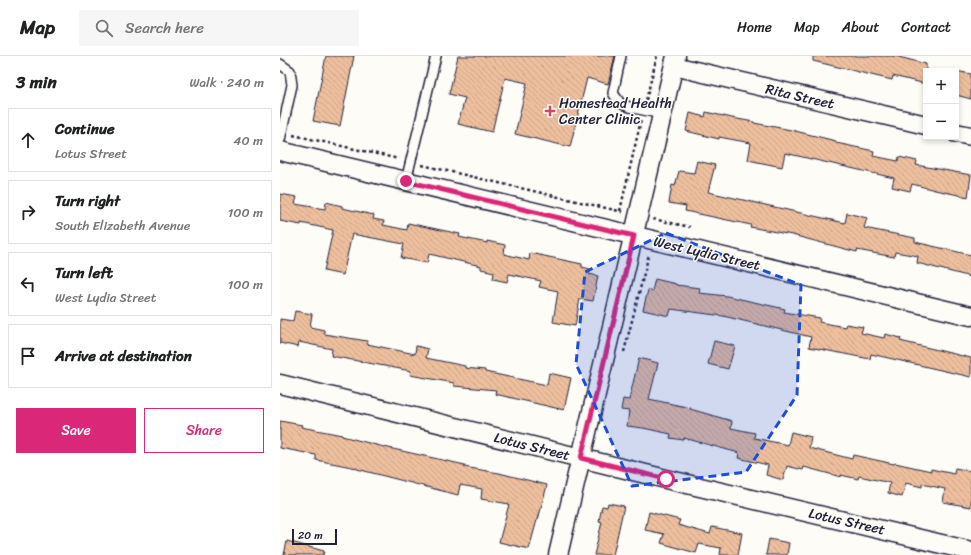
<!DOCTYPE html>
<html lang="en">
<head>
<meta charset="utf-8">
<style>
	:root { --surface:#fff; --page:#f6f6f6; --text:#202124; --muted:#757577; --line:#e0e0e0; --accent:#db2777 }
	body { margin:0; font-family:Sriracha,sans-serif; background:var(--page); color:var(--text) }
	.controls { position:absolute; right:12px; top:12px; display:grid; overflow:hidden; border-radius:0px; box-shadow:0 2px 6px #0003 }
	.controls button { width:36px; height:36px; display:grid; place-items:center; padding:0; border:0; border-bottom:1px solid var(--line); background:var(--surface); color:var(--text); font:20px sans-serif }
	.scale { position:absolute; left:12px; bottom:10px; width:45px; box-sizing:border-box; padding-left:4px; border:2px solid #22223b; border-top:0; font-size:11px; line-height:14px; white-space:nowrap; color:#22223b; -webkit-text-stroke:3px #fdfcf7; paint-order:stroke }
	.stop { position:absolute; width:12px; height:12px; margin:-9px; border:3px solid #db2777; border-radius:50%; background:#fff }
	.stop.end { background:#db2777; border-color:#fff; box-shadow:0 1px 4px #0008 }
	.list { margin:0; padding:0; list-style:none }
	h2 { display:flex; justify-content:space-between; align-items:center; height:52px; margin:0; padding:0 16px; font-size:17px }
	h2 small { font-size:13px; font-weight:400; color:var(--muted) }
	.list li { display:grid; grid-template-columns:26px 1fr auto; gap:12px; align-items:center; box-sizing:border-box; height:64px; margin:0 8px 8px; padding:0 8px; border:1px solid var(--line); border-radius:0px }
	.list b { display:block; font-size:15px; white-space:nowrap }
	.list p { margin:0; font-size:13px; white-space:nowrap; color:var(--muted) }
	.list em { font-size:13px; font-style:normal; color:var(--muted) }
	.actions { display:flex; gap:8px; padding:12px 16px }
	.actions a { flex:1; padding:9px 0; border:1px solid var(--accent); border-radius:0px; text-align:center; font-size:14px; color:var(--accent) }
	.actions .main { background:var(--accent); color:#fff }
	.icon { flex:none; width:22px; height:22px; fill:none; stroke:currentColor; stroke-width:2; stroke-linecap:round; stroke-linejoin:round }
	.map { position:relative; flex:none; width:691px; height:499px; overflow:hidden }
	header { display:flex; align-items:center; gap:24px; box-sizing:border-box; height:56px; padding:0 20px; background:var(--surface); border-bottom:1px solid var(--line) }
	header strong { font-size:19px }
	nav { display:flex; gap:22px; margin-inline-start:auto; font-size:14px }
	.search { width:280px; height:36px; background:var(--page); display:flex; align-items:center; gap:10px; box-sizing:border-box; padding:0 14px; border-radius:0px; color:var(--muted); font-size:15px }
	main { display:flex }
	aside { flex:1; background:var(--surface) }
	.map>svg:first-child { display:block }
	.building { fill:url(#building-back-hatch); stroke:#22223b }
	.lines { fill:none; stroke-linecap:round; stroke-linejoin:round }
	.service-casing { stroke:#22223b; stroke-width:12 }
	.minor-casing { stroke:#22223b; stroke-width:21 }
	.path { stroke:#22223b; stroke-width:2.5; stroke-dasharray:3 3; stroke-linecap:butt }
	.service { stroke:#fdfcf7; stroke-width:9 }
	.minor { stroke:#fdfcf7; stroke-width:18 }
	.route { stroke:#db2777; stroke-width:5 }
	.marked { fill:#1d4ed8; fill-opacity:0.2; stroke:#1d4ed8; stroke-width:3; stroke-dasharray:8 5; stroke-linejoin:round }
	.poi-dot { fill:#d1495b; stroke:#fdfcf7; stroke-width:1.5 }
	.labels { text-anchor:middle; stroke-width:3; stroke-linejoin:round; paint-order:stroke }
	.street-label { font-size:14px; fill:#22223b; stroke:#fdfcf7 }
	.poi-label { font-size:14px; fill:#22223b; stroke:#fdfcf7; text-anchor:start }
</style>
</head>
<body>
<header>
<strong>Map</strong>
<div class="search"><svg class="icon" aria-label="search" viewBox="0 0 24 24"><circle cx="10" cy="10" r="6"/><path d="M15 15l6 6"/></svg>Search here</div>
<nav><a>Home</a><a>Map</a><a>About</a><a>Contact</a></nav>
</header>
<main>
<aside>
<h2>3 min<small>Walk · 240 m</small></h2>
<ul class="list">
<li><svg class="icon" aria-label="ahead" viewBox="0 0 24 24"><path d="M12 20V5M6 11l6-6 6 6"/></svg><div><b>Continue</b><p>Lotus Street</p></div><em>40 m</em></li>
<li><svg class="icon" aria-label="right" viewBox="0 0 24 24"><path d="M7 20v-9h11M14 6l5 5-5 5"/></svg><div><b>Turn right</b><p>South Elizabeth Avenue</p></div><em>100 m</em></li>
<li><svg class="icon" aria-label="left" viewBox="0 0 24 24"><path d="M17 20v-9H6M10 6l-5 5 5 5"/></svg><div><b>Turn left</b><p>West Lydia Street</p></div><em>100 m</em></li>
<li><svg class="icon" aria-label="arrive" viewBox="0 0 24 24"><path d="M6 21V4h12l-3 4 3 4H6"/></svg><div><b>Arrive at destination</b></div></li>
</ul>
<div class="actions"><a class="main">Save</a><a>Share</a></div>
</aside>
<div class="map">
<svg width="691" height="499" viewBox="0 0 691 499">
	<defs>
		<pattern id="building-back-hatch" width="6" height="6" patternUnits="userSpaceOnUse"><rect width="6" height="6" fill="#eebf9e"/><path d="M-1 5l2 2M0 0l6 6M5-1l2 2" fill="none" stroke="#cca489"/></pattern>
	</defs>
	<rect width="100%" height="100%" fill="#fdfcf7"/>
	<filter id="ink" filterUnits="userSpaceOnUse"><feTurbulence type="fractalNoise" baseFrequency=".025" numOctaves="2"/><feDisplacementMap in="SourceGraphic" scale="8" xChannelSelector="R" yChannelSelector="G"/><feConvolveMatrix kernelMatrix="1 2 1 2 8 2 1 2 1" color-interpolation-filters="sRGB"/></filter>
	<g filter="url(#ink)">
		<path class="building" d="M 46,0 L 74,0 L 60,70 L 33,65 Z
			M 178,0 L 335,0 L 328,28 L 307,22 L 290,91 L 235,78 L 247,27 L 225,22 L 212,76 L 178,68 L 185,42 L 169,38 Z
			M 533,0 L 615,0 L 646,8 L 646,28 L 613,20 L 612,24 L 533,5 Z
			M 676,15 L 691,18 L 691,43 L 676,39 Z
			M 426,56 L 452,62 L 474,66 L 474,67 L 511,74 L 556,85 L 556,87 L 594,95 L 593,100 L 618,105 L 619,101 L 637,105 L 636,109 L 691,119 L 688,141 L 655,134 L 632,128 L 630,135 L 612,131 L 614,122 L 505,97 L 502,111 L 468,104 L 471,87 L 439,81 L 439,83 L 406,75 L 410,57 L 425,61 Z
			M 417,105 L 435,109 L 428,136 L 565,167 L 567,157 L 587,162 L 584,172 L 635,182 L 635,186 L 691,199 L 691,221 L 637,207 L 638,200 L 615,196 L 614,201 L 577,194 L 577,196 L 512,179 L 470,171 L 471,169 L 405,155 L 406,150 L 389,147 L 392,129 L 395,130 L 399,115 L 414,117 Z
			M 0,138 L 17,141 L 15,148 L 45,153 L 46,146 L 62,150 L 62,152 L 94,159 L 93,163 L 104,165 L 103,169 L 127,174 L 128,167 L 180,178 L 179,181 L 207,187 L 207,185 L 225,189 L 224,198 L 249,204 L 250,197 L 302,208 L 302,211 L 310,213 L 309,218 L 318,220 L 313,245 L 300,243 L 295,270 L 273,266 L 278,235 L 259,231 L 261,225 L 229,218 L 227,226 L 213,223 L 214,216 L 201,213 L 201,210 L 149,198 L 147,207 L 121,202 L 124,188 L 72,178 L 63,219 L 44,215 L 53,174 L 21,167 L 21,169 L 0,165 Z
			M 375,223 L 396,228 L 396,229 L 420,232 L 419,237 L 447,240 L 505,253 L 504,256 L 540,262 L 539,266 L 565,271 L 566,268 L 583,271 L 581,277 L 604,282 L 605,278 L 621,282 L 620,285 L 691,302 L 691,321 L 591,298 L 590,303 L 529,291 L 531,281 L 443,260 L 391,253 L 389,260 L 363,254 L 368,234 L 372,235 Z
			M 15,255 L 32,258 L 30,271 L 44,274 L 44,278 L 87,285 L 87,288 L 135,298 L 136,290 L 148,293 L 146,302 L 185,310 L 185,312 L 205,314 L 205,316 L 267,329 L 269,317 L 291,322 L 284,354 L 215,338 L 216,334 L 174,330 L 174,327 L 130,319 L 131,315 L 51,300 L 52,293 L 19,286 L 18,291 L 0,287 L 0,263 L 13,265 Z
			M 434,285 L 455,290 L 448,313 L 428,308 Z
			M 359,302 L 378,307 L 369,343 L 411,352 L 410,353 L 452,365 L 451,372 L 475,377 L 474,382 L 508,389 L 511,376 L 531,381 L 529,392 L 572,403 L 573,399 L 614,408 L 615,407 L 651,415 L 651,413 L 674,418 L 675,412 L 691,415 L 691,451 L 663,446 L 665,433 L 642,428 L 642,431 L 626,427 L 622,441 L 608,437 L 610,427 L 579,420 L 578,423 L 561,419 L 561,421 L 524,411 L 523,414 L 507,410 L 503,424 L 486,419 L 488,409 L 458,402 L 459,397 L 404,382 L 403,384 L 390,382 L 391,378 L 363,372 L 347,370 L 349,355 L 341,354 L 343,343 L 349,344 Z
			M 0,365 L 22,369 L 21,371 L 62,379 L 62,380 L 104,391 L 185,409 L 184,411 L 219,417 L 267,429 L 258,464 L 257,464 L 249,493 L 219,486 L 229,448 L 201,443 L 202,433 L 180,429 L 178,439 L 77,413 L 77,412 L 36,404 L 36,399 L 0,392 Z
			M 328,447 L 344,450 L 333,499 L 314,499 L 322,466 L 319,465 L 322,450 L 327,451 Z
			M 369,456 L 400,464 L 398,469 L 430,478 L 432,471 L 462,477 L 458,499 L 440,499 L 441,492 L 419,488 L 416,497 L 381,487 L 384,478 L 365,474 Z
			M 489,483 L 509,487 L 507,499 L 486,499 Z
			M 7,485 L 44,495 L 43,499 L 4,499 Z"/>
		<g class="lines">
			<g class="service-casing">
				<path id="service" d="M 341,0 L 333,37 L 340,47 L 349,51 L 382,58
					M 0,8 L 10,15 L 12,29 L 0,84
					M 126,125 L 156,0"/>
			</g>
			<g class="minor-casing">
				<path id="minor" d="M 394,10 L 646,69
					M 676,77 L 691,80
					M 0,95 L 691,260
					M 0,328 L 386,423 L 691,495
					M 278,499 L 396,0"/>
			</g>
			<path class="path" d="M 366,44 L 377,0
				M 13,79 L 119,103
				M 142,109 L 343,156
				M 340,155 L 361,64
				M 373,163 L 410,171
				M 344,296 L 369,198"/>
			<use href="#service" class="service"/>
			<use href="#minor" class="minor"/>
		</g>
	</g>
	<g class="lines" filter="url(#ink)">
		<path class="route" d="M 126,125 L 354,180 L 301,402 L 386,423"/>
	</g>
	<path class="marked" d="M 386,177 L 521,229 L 517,339 L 466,416 L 352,430 L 296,308 L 305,216 Z"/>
	<path class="poi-dot" d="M268 49h4v4h4v4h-4v4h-4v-4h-4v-4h4z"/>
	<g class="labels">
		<g class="street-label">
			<text transform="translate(520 40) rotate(13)" y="5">Rita Street</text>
			<text transform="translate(427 197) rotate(13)" y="5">West Lydia Street</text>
			<text transform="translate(252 390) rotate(14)" y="5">Lotus Street</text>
			<text transform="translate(567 465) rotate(13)" y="5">Lotus Street</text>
		</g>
		<g class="poi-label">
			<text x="279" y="52">Homestead Health<tspan x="279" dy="16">Center Clinic</tspan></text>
		</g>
	</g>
</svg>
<div class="controls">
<button>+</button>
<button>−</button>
</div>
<div class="scale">20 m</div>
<div class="stop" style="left:386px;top:423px"></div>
<div class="stop end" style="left:126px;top:125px"></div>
</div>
</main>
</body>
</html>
